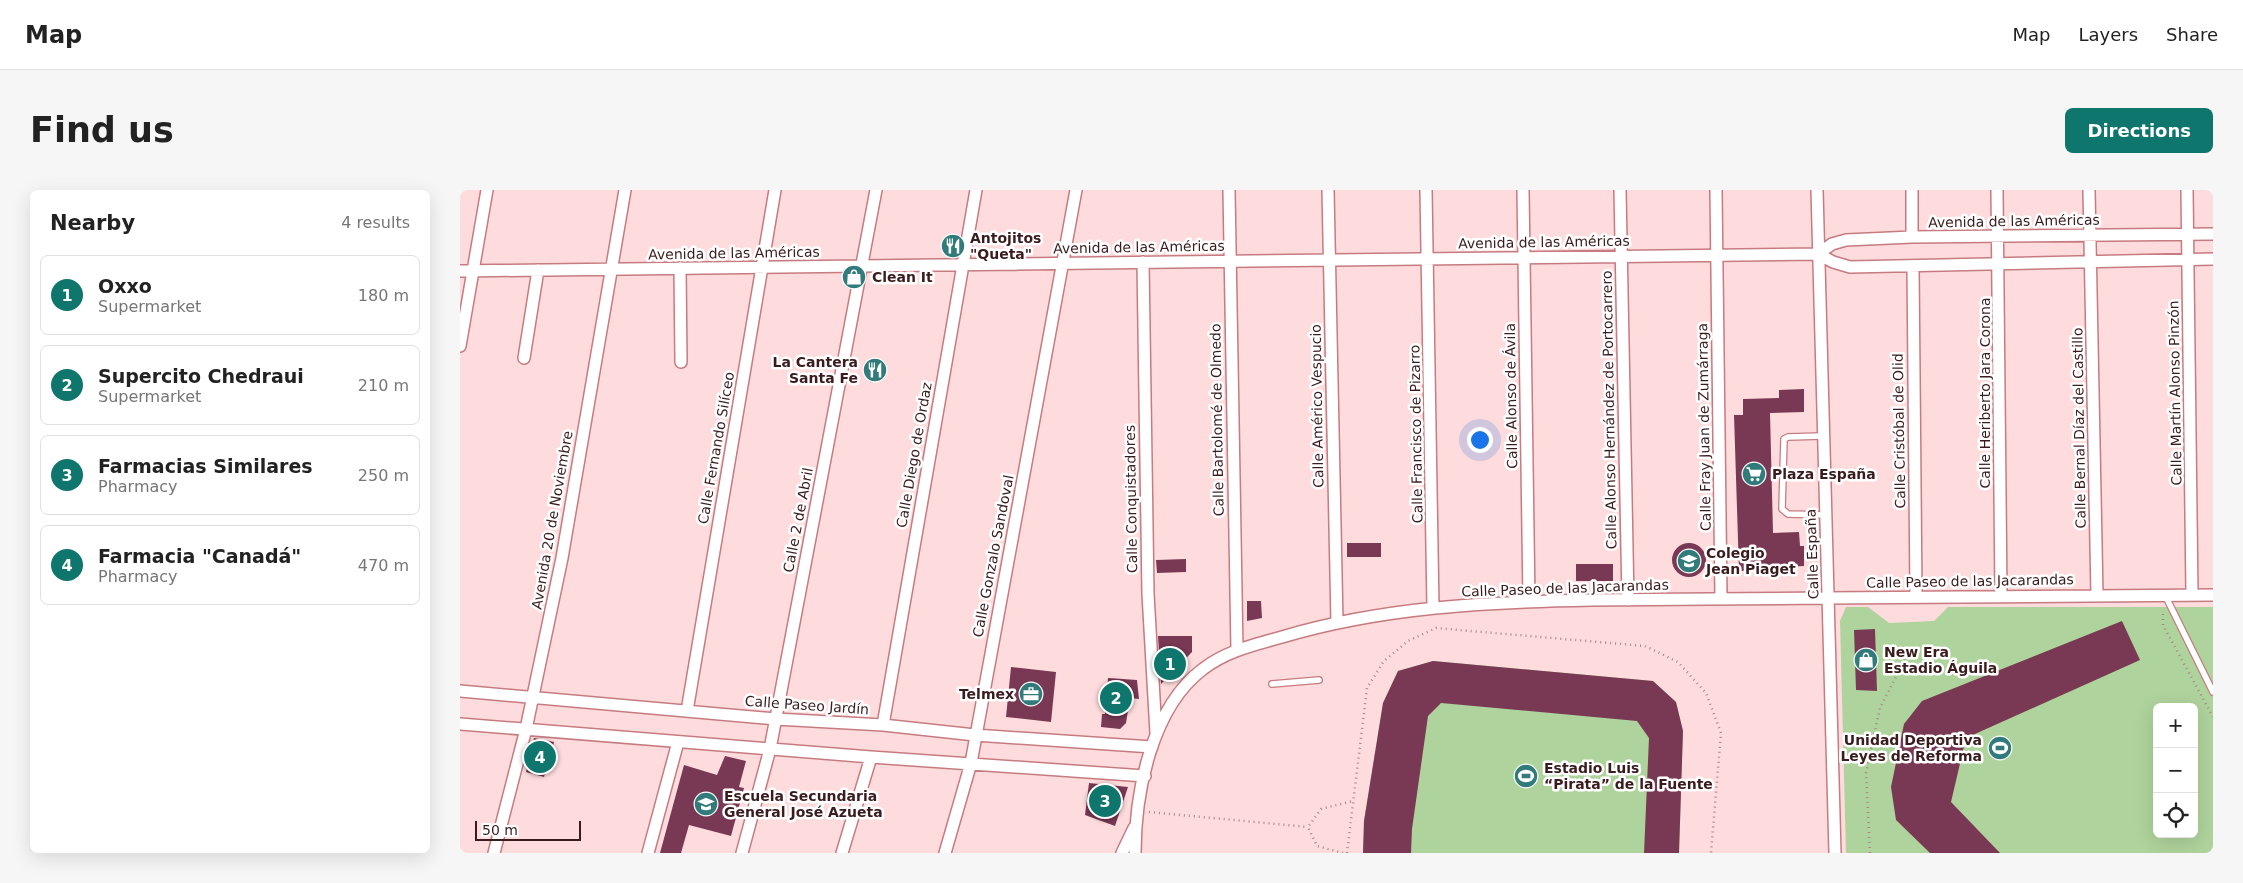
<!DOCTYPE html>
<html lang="en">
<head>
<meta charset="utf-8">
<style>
	:root { --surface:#fff; --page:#f6f6f6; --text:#222; --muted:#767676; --line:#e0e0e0; --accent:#0f766e }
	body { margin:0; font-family:"DejaVu Sans",sans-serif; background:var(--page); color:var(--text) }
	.controls { position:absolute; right:15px; bottom:15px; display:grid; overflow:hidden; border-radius:8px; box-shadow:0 5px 20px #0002 }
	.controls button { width:45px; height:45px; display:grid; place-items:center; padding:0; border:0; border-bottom:1px solid var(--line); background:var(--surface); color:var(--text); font:25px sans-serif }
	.scale { position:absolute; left:15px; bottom:12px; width:106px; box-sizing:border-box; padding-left:5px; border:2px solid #3a1c1e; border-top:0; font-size:14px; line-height:18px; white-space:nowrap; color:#3a1c1e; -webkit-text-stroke:4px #fff; paint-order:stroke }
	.you { position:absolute; left:1019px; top:249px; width:18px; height:18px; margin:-12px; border:4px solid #fff; border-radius:50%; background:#1a73e8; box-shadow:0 0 0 8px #1a73e833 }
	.badge { display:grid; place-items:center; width:32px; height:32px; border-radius:50%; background:var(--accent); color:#fff; font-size:16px; font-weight:700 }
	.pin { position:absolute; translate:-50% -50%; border:2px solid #fff; box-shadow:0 1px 5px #0006 }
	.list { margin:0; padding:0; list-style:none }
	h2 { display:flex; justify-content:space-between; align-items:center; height:65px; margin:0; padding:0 20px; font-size:21px }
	h2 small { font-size:16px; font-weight:400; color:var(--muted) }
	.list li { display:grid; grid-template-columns:32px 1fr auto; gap:15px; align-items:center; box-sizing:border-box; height:80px; margin:0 10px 10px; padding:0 10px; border:1px solid var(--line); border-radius:8px }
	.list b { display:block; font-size:19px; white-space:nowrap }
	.list p { margin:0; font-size:16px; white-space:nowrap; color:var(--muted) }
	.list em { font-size:16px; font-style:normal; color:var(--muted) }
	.icon { flex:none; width:28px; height:28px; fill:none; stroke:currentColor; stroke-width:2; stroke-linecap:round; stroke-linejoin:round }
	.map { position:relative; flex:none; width:1753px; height:663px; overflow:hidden; border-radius:8px }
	header { display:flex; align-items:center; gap:30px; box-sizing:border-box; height:70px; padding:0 25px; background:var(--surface); border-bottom:1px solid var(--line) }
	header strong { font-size:24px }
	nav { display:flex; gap:28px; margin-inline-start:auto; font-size:18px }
	.intro { display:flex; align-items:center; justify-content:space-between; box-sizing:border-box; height:120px; padding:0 30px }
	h1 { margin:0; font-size:35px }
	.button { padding:12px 22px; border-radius:8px; background:var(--accent); color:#fff; font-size:18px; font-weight:700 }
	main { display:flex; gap:30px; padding:0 30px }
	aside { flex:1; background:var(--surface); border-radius:8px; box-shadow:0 5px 20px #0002 }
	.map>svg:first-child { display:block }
	.green { fill:#afd39c; fill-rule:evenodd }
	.building { fill:#793954 }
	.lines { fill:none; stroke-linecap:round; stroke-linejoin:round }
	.service-casing { stroke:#c67b80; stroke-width:8 }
	.minor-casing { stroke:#c67b80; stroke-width:14 }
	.path { stroke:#a78788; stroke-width:2.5; stroke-dasharray:1 4; stroke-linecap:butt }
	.service { stroke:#fff; stroke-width:5.5 }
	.minor { stroke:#fff; stroke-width:11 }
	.labels { text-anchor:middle; stroke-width:5; stroke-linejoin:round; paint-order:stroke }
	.street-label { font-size:14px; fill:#3a1c1e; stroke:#fff }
	.poi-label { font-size:14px; font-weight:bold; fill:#3a1c1e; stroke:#fff; text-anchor:start }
</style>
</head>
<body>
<header>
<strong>Map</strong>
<nav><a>Map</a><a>Layers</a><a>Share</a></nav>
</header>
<div class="intro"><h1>Find us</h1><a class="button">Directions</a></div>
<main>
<aside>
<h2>Nearby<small>4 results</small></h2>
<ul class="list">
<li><span class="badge">1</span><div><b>Oxxo</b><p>Supermarket</p></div><em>180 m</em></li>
<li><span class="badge">2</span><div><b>Supercito Chedraui</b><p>Supermarket</p></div><em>210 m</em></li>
<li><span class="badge">3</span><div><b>Farmacias Similares</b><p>Pharmacy</p></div><em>250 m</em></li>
<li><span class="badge">4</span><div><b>Farmacia &quot;Canadá&quot;</b><p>Pharmacy</p></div><em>470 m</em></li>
</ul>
</aside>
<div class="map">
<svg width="1753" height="663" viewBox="0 0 1753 663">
	<rect width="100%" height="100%" fill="#fedcdd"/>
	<path class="green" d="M 1386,417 L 1408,417 L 1429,433 L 1474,431 L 1488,417 L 1753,417 L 1753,663 L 1386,663 L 1380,431 ZM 1697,517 L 1734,517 L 1734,644 L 1697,644 Z
		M 973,471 L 1193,491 L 1216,512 L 1223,541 L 1219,663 L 903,663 L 904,631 L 923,513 L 938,481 Z"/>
	<path class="building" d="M 1344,199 L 1344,222 L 1310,223 L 1313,343 L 1339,342 L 1340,356 L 1344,356 L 1344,376 L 1315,377 L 1315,380 L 1279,381 L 1274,225 L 1283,225 L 1283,209 L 1319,208 L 1319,200 Z
		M1212 370a17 17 0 1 1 34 0a17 17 0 1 1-34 0Z
		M 887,353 L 921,353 L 921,367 L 887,367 Z
		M 726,369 L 726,382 L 697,383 L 696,370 Z
		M 1116,374 L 1153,374 L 1153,391 L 1116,391 Z
		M 787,411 L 801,411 L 802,428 L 787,431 Z
		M 1662,431 L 1680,470 L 1506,548 L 1491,612 L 1540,663 L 1470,663 L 1436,630 L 1431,597 L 1444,534 L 1462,511 Z
		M 1415,439 L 1417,501 L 1396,500 L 1394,440 Z
		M 698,446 L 732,446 L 732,462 L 701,494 Z
		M 973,471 L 1193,491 L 1216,512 L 1223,541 L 1219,663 L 1184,663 L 1189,548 L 1177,531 L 981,513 L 968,526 L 952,639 L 951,663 L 903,663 L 904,631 L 923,513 L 938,481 Z
		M 551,477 L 596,482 L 591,532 L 546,527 Z
		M 648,488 L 677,490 L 679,509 L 670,508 L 666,533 L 660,539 L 641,537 L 642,524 L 645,524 Z
		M 74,548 L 94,552 L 84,587 L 66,582 Z
		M 265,566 L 286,571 L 279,597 L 284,598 L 271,646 L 229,635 L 221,663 L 200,663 L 224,575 L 257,585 Z
		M 629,593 L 668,597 L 655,636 L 625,625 Z"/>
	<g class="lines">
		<g class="service-casing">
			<path id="service" d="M 1363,246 L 1328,247 L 1324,249 L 1322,319 L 1328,324 L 1365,325
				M 1705,405 L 1753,502
				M 812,494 L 859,490"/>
		</g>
		<g class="minor-casing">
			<path id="minor" d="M 769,0 L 777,460
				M 868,0 L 877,432
				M 966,0 L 973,418
				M 1063,0 L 1069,411
				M 1160,0 L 1168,410
				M 1256,0 L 1261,408
				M 1357,0 L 1375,663
				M 1452,0 L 1452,47
				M 1537,0 L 1541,406
				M 1629,0 L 1637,405
				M 1727,0 L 1732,405
				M 1358,64 L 1372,54 L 1386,50 L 1452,47 L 1753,44
				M 683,72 L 688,404 L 696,543
				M 1453,76 L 1456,406
				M 220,78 L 221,172
				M 0,81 L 1358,64 L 1373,72 L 1390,77 L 1753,69
				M 0,156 L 27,0
				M 64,168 L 78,80
				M 0,501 L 316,529 L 423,535 L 515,545 L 692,557
				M 227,521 L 315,0
				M 0,534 L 411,567 L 685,586
				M 423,535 L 516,0
				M 34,663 L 66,539 L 102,368 L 165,0
				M 188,663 L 218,552
				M 282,663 L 310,559 L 416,0
				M 382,663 L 411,567
				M 485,663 L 511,573 L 616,0
				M 662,663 L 674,638
				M 675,663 C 675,602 692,517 743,479 C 766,461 794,455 822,447 C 922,417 1028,412 1132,410 C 1210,409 1288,409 1366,408 C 1495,407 1624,406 1753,405"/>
		</g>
		<path class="path" d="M 1703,424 L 1703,435 L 1753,527
			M 689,622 L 848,637
			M 883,663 L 857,656 L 848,637 L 861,619 L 893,611
			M 887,663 L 907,498 L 924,471 L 948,451 L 976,438 L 1185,456 L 1218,472 L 1246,503 L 1261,543 L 1251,663
			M 1410,663 L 1406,583 L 1420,518 L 1448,463"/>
		<use href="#service" class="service"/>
		<use href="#minor" class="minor"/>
	</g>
	<defs>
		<g id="restaurant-disc" transform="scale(1.25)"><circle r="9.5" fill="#317b7b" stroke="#fff"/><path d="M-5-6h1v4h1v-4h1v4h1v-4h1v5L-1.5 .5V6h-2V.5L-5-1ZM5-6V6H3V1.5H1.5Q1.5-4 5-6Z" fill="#fff"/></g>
		<g id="shop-disc" transform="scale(1.25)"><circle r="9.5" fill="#317b7b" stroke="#fff"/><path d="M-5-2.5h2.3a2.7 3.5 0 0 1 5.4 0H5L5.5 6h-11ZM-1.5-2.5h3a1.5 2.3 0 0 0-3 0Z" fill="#fff"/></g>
		<g id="supermarket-disc" transform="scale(1.25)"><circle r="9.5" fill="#317b7b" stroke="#fff"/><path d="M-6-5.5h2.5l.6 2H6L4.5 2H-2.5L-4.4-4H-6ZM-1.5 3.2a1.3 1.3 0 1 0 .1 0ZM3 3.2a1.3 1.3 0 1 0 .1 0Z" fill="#fff"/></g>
		<g id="school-disc" transform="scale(1.25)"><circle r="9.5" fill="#317b7b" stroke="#fff"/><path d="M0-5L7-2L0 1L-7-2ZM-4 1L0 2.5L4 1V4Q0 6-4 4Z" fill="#fff"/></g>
		<g id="office-disc" transform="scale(1.25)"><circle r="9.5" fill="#317b7b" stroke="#fff"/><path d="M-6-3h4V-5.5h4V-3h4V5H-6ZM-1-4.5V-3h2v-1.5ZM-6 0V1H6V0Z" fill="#fff"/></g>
		<g id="stadium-disc" transform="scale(1.25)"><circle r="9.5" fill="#317b7b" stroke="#fff"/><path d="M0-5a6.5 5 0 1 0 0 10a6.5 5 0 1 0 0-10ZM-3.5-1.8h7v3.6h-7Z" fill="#fff"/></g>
	</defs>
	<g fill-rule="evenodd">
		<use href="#restaurant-disc" x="493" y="56"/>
		<use href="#shop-disc" x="394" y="87"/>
		<use href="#restaurant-disc" x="415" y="180"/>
		<use href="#supermarket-disc" x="1294" y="284"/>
		<use href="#school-disc" x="1229" y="371"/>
		<use href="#shop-disc" x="1406" y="470"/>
		<use href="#office-disc" x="571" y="504"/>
		<use href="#stadium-disc" x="1540" y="558"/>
		<use href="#stadium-disc" x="1066" y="586"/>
		<use href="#school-disc" x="246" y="614"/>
	</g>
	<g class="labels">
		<g class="street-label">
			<text transform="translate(1554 31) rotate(-1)" y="5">Avenida de las Américas</text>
			<text transform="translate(1084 52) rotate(-1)" y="5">Avenida de las Américas</text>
			<text transform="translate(679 57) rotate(-1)" y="5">Avenida de las Américas</text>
			<text transform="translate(274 63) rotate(-1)" y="5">Avenida de las Américas</text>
			<text transform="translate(1525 203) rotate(-90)" y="5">Calle Heriberto Jara Corona</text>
			<text transform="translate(1715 203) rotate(-91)" y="5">Calle Martín Alonso Pinzón</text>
			<text transform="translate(1051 206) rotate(-91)" y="5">Calle Alonso de Ávila</text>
			<text transform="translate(857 216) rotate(-91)" y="5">Calle Américo Vespucio</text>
			<text transform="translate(1149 220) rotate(-91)" y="5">Calle Alonso Hernández de Portocarrero</text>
			<text transform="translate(757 230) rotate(-91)" y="5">Calle Bartolomé de Olmedo</text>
			<text transform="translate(1244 237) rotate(-91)" y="5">Calle Fray Juan de Zumárraga</text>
			<text transform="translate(1619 238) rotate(-91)" y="5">Calle Bernal Díaz del Castillo</text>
			<text transform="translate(1439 241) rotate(-91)" y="5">Calle Cristóbal de Olid</text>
			<text transform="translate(956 244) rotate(-91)" y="5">Calle Francisco de Pizarro</text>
			<text transform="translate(256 258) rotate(-80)" y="5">Calle Fernando Silíceo</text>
			<text transform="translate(454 265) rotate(-80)" y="5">Calle Diego de Ordaz</text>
			<text transform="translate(671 309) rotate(-91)" y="5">Calle Conquistadores</text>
			<text transform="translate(92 330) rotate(-80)" y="5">Avenida 20 de Noviembre</text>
			<text transform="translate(338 330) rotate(-79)" y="5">Calle 2 de Abril</text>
			<text transform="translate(1352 364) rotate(-92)" y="5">Calle España</text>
			<text transform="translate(533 366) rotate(-79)" y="5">Calle Gonzalo Sandoval</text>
			<text transform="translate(1510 391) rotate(-1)" y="5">Calle Paseo de las Jacarandas</text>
			<text transform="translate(1105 398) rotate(-2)" y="5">Calle Paseo de las Jacarandas</text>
			<text transform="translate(347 515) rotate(4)" y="5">Calle Paseo Jardín</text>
		</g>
		<g class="poi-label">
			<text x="510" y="53">Antojitos<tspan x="510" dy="16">"Queta"</tspan></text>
			<text x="412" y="92">Clean It</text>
			<text x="398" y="177" text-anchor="end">La Cantera<tspan x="398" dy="16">Santa Fe</tspan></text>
			<text x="1312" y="289">Plaza España</text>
			<text x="1246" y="368">Colegio<tspan x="1246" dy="16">Jean Piaget</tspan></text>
			<text x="1424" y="467">New Era<tspan x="1424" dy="16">Estadio Águila</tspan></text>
			<text x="554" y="509" text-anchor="end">Telmex</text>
			<text x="1522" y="555" text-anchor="end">Unidad Deportiva<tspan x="1522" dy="16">Leyes de Reforma</tspan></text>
			<text x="1084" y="583">Estadio Luis<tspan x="1084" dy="16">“Pirata” de la Fuente</tspan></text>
			<text x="264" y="611">Escuela Secundaria<tspan x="264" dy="16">General José Azueta</tspan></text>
		</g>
	</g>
</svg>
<div class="controls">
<button>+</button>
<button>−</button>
<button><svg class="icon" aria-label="locate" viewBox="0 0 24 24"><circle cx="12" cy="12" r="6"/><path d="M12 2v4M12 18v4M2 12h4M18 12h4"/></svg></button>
</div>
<div class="scale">50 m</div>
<div class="you"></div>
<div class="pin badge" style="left:710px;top:474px">1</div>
<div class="pin badge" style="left:656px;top:508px">2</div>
<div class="pin badge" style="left:645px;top:611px">3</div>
<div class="pin badge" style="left:80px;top:567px">4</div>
</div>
</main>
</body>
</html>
